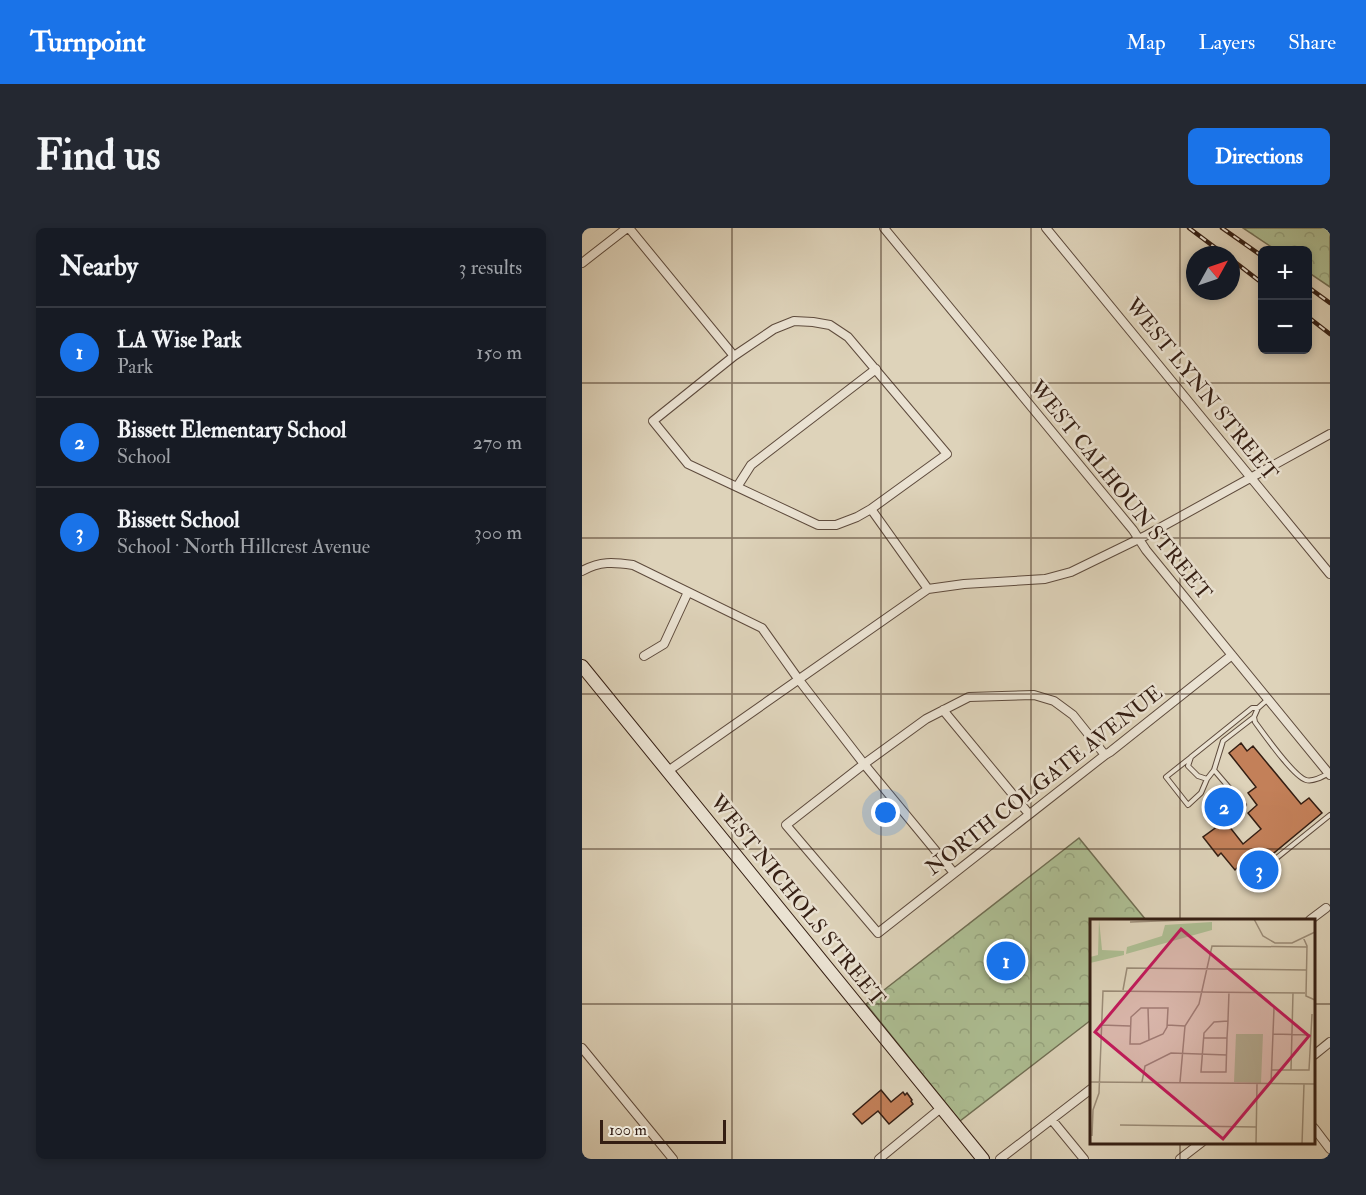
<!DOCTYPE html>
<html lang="en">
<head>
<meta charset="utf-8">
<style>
	:root { --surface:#171b24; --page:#242831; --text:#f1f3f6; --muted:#9ea1a6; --line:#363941; --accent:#1a73e8 }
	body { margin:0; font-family:"IM FELL Double Pica",serif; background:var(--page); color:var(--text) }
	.controls { position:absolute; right:18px; top:18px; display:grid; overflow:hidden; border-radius:9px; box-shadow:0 3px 9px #0003 }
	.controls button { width:54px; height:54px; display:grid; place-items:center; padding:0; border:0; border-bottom:2px solid var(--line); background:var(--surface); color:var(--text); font:30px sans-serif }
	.compass { position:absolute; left:604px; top:18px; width:54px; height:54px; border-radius:50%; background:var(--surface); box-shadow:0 3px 9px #0003; rotate:50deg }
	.scale { position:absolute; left:18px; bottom:15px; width:126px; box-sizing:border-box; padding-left:6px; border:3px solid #341e13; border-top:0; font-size:16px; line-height:21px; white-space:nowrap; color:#341e13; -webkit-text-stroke:4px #eae2d2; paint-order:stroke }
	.you { position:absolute; left:304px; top:585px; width:21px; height:21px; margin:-15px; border:4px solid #fff; border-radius:50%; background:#1a73e8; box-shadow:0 0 0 9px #1a73e833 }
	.badge { display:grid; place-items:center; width:39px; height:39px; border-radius:50%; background:var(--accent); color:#fff; font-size:20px; font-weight:700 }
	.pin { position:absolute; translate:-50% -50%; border:3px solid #fff; box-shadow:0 2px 6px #0006 }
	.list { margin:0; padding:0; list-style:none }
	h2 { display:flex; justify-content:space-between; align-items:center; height:78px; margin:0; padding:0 24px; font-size:26px }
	h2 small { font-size:20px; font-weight:400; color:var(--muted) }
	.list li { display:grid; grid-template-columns:39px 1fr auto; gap:18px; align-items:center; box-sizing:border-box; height:90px; padding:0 24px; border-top:2px solid var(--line) }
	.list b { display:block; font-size:22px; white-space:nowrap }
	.list p { margin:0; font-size:20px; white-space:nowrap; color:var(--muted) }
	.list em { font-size:20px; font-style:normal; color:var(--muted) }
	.map { position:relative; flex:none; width:748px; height:931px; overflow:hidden; border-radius:9px }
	header { display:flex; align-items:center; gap:36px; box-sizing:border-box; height:84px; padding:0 30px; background:var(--accent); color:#fff }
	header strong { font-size:28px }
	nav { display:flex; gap:33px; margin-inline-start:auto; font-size:21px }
	.intro { display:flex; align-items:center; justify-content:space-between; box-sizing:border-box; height:144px; padding:0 36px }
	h1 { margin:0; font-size:42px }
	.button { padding:15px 27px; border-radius:9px; background:var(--accent); color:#fff; font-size:21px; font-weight:700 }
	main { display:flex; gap:36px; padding:0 36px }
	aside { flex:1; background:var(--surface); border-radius:9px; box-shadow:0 3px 9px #0003 }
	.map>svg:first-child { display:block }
	.forest { fill:url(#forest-crowns); stroke:#706e53; stroke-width:1.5 }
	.building { fill:#c38059; stroke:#341e13; stroke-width:1.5 }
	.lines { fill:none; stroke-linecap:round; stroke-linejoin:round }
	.lane-casing { stroke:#5e4b3d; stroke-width:6 }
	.street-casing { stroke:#5e4b3d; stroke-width:10 }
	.secondary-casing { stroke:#341e13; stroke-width:14 }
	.lane { stroke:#eae2d2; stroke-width:4 }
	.street { stroke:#eae2d2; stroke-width:8 }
	.secondary { stroke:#eae2d2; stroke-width:12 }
	.rail-casing { stroke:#341e13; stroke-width:4.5 }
	.rail { stroke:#eae2d2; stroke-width:2; stroke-dasharray:7; stroke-linecap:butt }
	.grid { fill:none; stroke:#341e13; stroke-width:1.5; stroke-opacity:0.55 }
	.labels { text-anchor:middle; stroke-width:5; stroke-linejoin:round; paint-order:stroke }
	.street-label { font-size:21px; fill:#341e13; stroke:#eae2d2 }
	.inset-road { fill:none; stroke:#9a8b77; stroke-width:1.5 }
	.view { fill:#c2185b; fill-opacity:0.15; stroke:#c2185b; stroke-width:3 }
	.inset-edge { fill:none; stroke:#341e13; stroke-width:3 }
</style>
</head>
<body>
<header>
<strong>Turnpoint</strong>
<nav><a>Map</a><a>Layers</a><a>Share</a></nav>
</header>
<div class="intro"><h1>Find us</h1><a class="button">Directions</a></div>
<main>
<aside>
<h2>Nearby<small>3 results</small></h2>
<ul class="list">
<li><span class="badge">1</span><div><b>LA Wise Park</b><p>Park</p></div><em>150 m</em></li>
<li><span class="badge">2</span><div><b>Bissett Elementary School</b><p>School</p></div><em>270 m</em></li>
<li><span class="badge">3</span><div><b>Bissett School</b><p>School · North Hillcrest Avenue</p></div><em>300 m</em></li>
</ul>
</aside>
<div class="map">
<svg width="748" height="931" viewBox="0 0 748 931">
	<defs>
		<pattern id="forest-crowns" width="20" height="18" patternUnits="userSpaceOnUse" patternTransform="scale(1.5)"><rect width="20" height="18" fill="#adbe93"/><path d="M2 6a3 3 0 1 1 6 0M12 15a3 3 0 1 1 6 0" fill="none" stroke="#95a37e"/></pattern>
	</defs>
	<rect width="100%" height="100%" fill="#ded3ba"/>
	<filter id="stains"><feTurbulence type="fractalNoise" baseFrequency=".00333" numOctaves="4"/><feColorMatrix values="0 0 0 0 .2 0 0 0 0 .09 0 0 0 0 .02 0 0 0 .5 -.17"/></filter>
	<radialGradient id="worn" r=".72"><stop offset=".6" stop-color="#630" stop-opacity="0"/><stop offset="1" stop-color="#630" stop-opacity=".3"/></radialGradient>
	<path class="forest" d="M 661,0 L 748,0 L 748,59 L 726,44 L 726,22 L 694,22 Z
		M 497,610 L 564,692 L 509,692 L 509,792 L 378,893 L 284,776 Z"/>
	<path class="building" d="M 659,515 L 665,523 L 671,518 L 719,576 L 727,570 L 740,585 L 663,649 L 655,640 L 653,642 L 639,625 L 636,628 L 621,609 L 643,593 L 661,616 L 679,601 L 666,585 L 675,577 L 666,565 L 674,559 L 647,525 Z
		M 299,862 L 309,874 L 321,864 L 323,867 L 325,865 L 330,872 L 329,873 L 331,876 L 307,896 L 296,883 L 280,896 L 271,886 Z"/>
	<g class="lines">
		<g class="lane-casing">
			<path id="lane" d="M 676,480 L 670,480 L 609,529 L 606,538 L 616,548 L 625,551 L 632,542 L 641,513 L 672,489 L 676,480 L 685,472
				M 672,489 L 673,494 C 682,506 711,548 724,552 C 731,554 740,549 747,545
				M 608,530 L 584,549 L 606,577 L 619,565 L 625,551
				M 632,542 L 662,577
				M 666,653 L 748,587"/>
		</g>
		<g class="street-casing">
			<path id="street" d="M 47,0 L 152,128
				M 302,0 L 551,302 L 564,322 L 748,547
				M 464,0 L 748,346
				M 0,35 L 45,0
				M 212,93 L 231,94 L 248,97 L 266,109 L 365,226 L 289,281 L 275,289 L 254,297 L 236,297 L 106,236 L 71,193 L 152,128 L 192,101 Z
				M 155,259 L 169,237 L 294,141
				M 289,281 L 346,361
				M 0,343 C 18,333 31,334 51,337 L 180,400 L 217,452 L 282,536 L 372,645
				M 62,428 L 82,416 L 106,364
				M 361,482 L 447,586
				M 523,527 L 491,487 L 472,473 L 452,467 L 387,469 L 344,491 L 282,536 L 204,597 L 296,705 L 523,527 L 528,524 L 650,427
				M 86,543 L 346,361 L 382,356 L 463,351 L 489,344 L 565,307 L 748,206
				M 728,692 L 744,680
				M 0,820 L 91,931
				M 732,827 L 748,814
				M 470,892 L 502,931
				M 732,900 L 748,921
				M 297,931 L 359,880
				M 418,931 L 509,861
				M 598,931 L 620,914"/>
		</g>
		<g class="secondary-casing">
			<path id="secondary" d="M 0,438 L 401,931"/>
		</g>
		<use href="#lane" class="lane"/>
		<use href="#street" class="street"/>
		<use href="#secondary" class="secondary"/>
		<g class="rail-casing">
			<path id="rail" d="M 607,0 L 643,27
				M 640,0 L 680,28
				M 649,31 L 680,55
				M 726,59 L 748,75
				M 726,89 L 748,106"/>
		</g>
		<use href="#rail" class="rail"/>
	</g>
	<path class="grid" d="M 150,0 L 150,931M 299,0 L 299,931M 449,0 L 449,931M 598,0 L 598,692M 0,155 L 748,155M 0,310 L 748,310M 0,466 L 748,466M 0,621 L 748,621M 0,776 L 509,776M 732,776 L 748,776M 598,914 L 598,931"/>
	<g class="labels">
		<g class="street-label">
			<text transform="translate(620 161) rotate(51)" y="7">WEST LYNN STREET</text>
			<text transform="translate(539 262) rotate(51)" y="7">WEST CALHOUN STREET</text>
			<text transform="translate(462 552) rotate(-38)" y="7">NORTH COLGATE AVENUE</text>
			<text transform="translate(216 672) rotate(51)" y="7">WEST NICHOLS STREET</text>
		</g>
	</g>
	<g transform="translate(508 691)">
		<rect width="225" height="225" fill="#ded3ba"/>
		<path d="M 9,0 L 12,31 L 34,32 L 34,36 L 0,44 L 0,38 L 8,36 ZM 122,3 L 122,11 L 36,35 L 37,28 L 72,17 L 75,6 ZM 146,115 L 173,115 L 171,164 L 144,163 Z" fill="#adbe93"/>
		<path class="inset-road" d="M 164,0 L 173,17 L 185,24 L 202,24 L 225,13M 40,3 L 124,0M 213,18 L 217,27 L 216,77 L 225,81M 33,71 L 37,49 L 216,51M 51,89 L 78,89 L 77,108 L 73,115 L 50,125 L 40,125 L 41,98 ZM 58,89 L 59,121M 138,102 L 124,103 L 114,114 L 111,153 L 136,153 L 137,119 L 138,102 L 138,101 L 139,73M 11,106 L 40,107M 77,106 L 95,107M 183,115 L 221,116M 113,119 L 137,119M 182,151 L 219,151 L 222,95M 201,151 L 203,74M 0,163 L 225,165M 52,163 L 55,147 L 81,134 L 137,136M 90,163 L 95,107 L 109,85 L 122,27 L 217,28M 181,165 L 184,89M 30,206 L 167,208M 2,217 L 3,191 L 9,174 L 13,72 L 215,74M 166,225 L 167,165M 212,225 L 214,165"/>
		<path class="view" d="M 91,10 L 219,117 L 133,220 L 5,113 Z"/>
		<rect width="225" height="225" class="inset-edge"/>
	</g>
	<rect width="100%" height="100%" filter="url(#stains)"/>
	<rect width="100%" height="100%" fill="url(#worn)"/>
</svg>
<div class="controls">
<button>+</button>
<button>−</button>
</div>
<svg class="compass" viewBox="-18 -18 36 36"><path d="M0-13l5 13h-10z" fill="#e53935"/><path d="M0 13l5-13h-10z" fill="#9ea1a6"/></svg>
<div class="scale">100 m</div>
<div class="you"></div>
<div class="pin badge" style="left:424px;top:733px">1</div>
<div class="pin badge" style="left:642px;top:579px">2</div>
<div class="pin badge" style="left:677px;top:642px">3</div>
</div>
</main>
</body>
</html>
